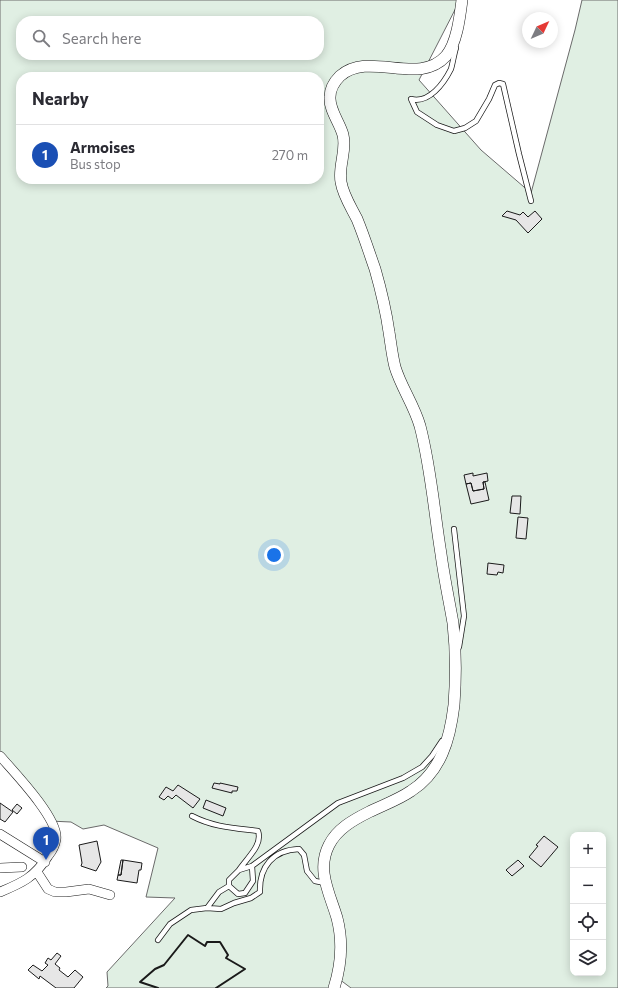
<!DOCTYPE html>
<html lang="en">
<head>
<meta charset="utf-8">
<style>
	:root { --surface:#fff; --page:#f7f7f7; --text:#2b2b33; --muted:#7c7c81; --line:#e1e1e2; --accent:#c62828 }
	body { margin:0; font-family:Commissioner,sans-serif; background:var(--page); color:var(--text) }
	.controls { position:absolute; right:12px; bottom:12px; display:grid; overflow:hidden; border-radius:8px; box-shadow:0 2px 10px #0003 }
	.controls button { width:36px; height:36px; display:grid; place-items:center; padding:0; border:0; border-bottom:1px solid var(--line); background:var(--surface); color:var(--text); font:20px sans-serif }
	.compass { position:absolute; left:522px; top:12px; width:36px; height:36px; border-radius:50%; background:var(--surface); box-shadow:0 2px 10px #0003; rotate:46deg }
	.you { position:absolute; left:274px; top:555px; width:14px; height:14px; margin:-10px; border:3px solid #fff; border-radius:50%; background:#1a73e8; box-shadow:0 0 0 6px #1a73e833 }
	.badge { display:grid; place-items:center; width:26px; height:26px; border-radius:50%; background:var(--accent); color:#fff; font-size:13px; font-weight:700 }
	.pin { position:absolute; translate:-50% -33px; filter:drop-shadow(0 1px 2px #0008) }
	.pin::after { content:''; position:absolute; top:21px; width:14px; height:12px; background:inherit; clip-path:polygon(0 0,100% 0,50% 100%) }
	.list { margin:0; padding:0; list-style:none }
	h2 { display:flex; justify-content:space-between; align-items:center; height:52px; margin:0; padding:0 16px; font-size:17px }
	h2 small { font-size:13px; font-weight:400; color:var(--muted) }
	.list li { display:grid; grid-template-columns:26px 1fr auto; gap:12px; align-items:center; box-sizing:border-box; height:60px; padding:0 16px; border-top:1px solid var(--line) }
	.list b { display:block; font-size:15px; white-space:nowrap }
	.list p { margin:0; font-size:13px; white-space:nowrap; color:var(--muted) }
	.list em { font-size:13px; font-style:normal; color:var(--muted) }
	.icon { flex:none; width:22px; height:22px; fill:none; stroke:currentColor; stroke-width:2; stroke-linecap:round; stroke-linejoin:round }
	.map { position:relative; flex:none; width:618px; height:988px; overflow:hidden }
	.search { position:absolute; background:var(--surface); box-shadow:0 2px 10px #0003; left:16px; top:16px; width:308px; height:44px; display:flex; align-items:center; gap:10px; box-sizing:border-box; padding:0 14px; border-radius:16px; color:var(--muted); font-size:15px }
	.panel { position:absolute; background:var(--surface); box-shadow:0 2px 10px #0003; left:16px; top:72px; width:308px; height:112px; border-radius:16px }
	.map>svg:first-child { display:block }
	.green { fill:#e0efe3; stroke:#6a6a6a; fill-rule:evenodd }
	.building { fill:#e6e6e6; stroke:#1a1a1a }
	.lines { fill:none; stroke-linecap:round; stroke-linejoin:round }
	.service-casing { stroke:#1a1a1a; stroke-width:6 }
	.minor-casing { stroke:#1a1a1a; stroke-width:10 }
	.tertiary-casing { stroke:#1a1a1a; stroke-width:12 }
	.service { stroke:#fff; stroke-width:4.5 }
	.minor { stroke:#fff; stroke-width:9 }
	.tertiary { stroke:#fff; stroke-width:11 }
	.wall { stroke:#1a1a1a; stroke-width:2 }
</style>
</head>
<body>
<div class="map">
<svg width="618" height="988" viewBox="0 0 618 988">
	<rect width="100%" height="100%" fill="#fff"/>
	<path class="green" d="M 0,0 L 460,0 L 419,80 L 481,150 L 531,193 L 575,30 L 582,0 L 618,0 L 618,988 L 351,988 L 335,976 L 332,988 L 106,988 L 108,986 L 107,972 L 175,898 L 146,897 L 158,848 L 104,825 L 83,829 L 71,822 L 49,821 L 0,759 ZM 21,21 L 319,21 L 319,55 L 21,55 ZM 21,77 L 319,77 L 319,179 L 21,179 ZM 573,835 L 603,835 L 603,973 L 573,973 Z"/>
	<path class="building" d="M 507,211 L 520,215 L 523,212 L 528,217 L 535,211 L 542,219 L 528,233 L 516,220 L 502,216 Z
		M 473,473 L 473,476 L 487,473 L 488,481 L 483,482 L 484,489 L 473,491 L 471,483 L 466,484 L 464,475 Z
		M 483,482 L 485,482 L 489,500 L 471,504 L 466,484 L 471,483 L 473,491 L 484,489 Z
		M 512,496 L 521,496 L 520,514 L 510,513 Z
		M 518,517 L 528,518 L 526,539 L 516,538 Z
		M 488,563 L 504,565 L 503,573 L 498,572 L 497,575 L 487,574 Z
		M 214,783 L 220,784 L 220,783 L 238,787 L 237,791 L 232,791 L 232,793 L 212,788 Z
		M 178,785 L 200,799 L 193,808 L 176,795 L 172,799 L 168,796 L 164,800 L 159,797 L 166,787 L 173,791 Z
		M 206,800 L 226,808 L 223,816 L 203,808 Z
		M 0,803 L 13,812 L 5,822 L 0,819 Z
		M 17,804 L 22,808 L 17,814 L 12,810 Z
		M 544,836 L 558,847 L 541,867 L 529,857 L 538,846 L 536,845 Z
		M 97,841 L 101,862 L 96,871 L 81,866 L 82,863 L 79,845 Z
		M 121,860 L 123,860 L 121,875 L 118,875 Z
		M 123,860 L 142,863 L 141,870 L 139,870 L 137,883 L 117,880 L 118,875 L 121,875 Z
		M 518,860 L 524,866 L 512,876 L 506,870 Z
		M 57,953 L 61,956 L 55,964 L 60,968 L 59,970 L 68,977 L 75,970 L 83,977 L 74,988 L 56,988 L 40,976 L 39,979 L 28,970 L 33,965 L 42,971 L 48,965 L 45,963 L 48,958 L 51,960 Z"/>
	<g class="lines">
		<g class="service-casing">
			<path id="service" d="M 411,99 L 417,112 L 437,125 L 454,131 L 465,128 L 476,121 L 489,99 L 495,85 L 499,83 L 503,84 L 519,154 L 531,201
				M 411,99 C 429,104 444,83 451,69 C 453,62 454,54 456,48
				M 454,529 L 464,616 L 459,647
				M 192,816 C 213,827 234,828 258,831 C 263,845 247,858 239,870
				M 252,866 L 253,881 L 245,893 L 238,894 L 229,886 L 229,880 L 239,870 L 252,866 L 338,803 L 403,778 L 422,767 L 432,756 L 442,741
				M 207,908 L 219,892 L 229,886
				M 158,940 L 170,924 L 191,910 L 207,908 L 221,909 L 234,903 L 251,898 L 260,892 C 259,867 273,850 299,849 L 304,855 L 307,871 L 315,881 L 325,883"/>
		</g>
		<g class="minor-casing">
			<path id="minor" d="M 0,756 C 14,772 59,819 56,839 C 55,846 52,851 48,856 C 35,877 22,883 0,892
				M 0,834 L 45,862
				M 0,868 L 22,867
				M 37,872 L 48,889 L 55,892 L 66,892 L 89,889 L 110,895"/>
		</g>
		<g class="tertiary-casing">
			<path id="tertiary" d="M 334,988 C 341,966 343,941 337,918 C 330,894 316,870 329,845 C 337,829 353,820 369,812 C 383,805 398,800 411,791 C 441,772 450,739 454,705 C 456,678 456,650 453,623 C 449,600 444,577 441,554 C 434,511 431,468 420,426 C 414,405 401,387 395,367 C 392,355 391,344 389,332 C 386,311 381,290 375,269 C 369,252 364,236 357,219 C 351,207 343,195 341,182 C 338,166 347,151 343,135 C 340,123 329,110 330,97 C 330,89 335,81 340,76 C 370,50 418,87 446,56 C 457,43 460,16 462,0"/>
		</g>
		<use href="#service" class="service"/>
		<use href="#minor" class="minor"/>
		<use href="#tertiary" class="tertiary"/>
		<path class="wall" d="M 158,988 L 140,982 L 155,969 L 164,965 L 188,935 L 205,946 L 207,942 L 220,942 L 228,955 L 226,958 L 245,969 L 216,988"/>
	</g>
</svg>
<div class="controls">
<button>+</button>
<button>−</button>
<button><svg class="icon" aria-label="locate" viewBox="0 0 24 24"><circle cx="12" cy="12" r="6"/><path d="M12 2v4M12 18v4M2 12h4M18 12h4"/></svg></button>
<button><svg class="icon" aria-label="layers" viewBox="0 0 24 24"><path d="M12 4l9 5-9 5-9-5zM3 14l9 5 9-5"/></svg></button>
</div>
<svg class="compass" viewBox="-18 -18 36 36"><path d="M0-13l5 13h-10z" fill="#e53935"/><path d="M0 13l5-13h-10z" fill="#7c7c81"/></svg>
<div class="you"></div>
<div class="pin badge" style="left:46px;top:860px;background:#1a4fb4">1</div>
<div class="search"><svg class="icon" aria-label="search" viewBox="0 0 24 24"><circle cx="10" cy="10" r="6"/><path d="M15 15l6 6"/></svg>Search here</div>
<section class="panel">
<h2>Nearby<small></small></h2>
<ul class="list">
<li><span class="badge" style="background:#1a4fb4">1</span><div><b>Armoises</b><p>Bus stop</p></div><em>270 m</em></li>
</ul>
</section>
</div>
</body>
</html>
